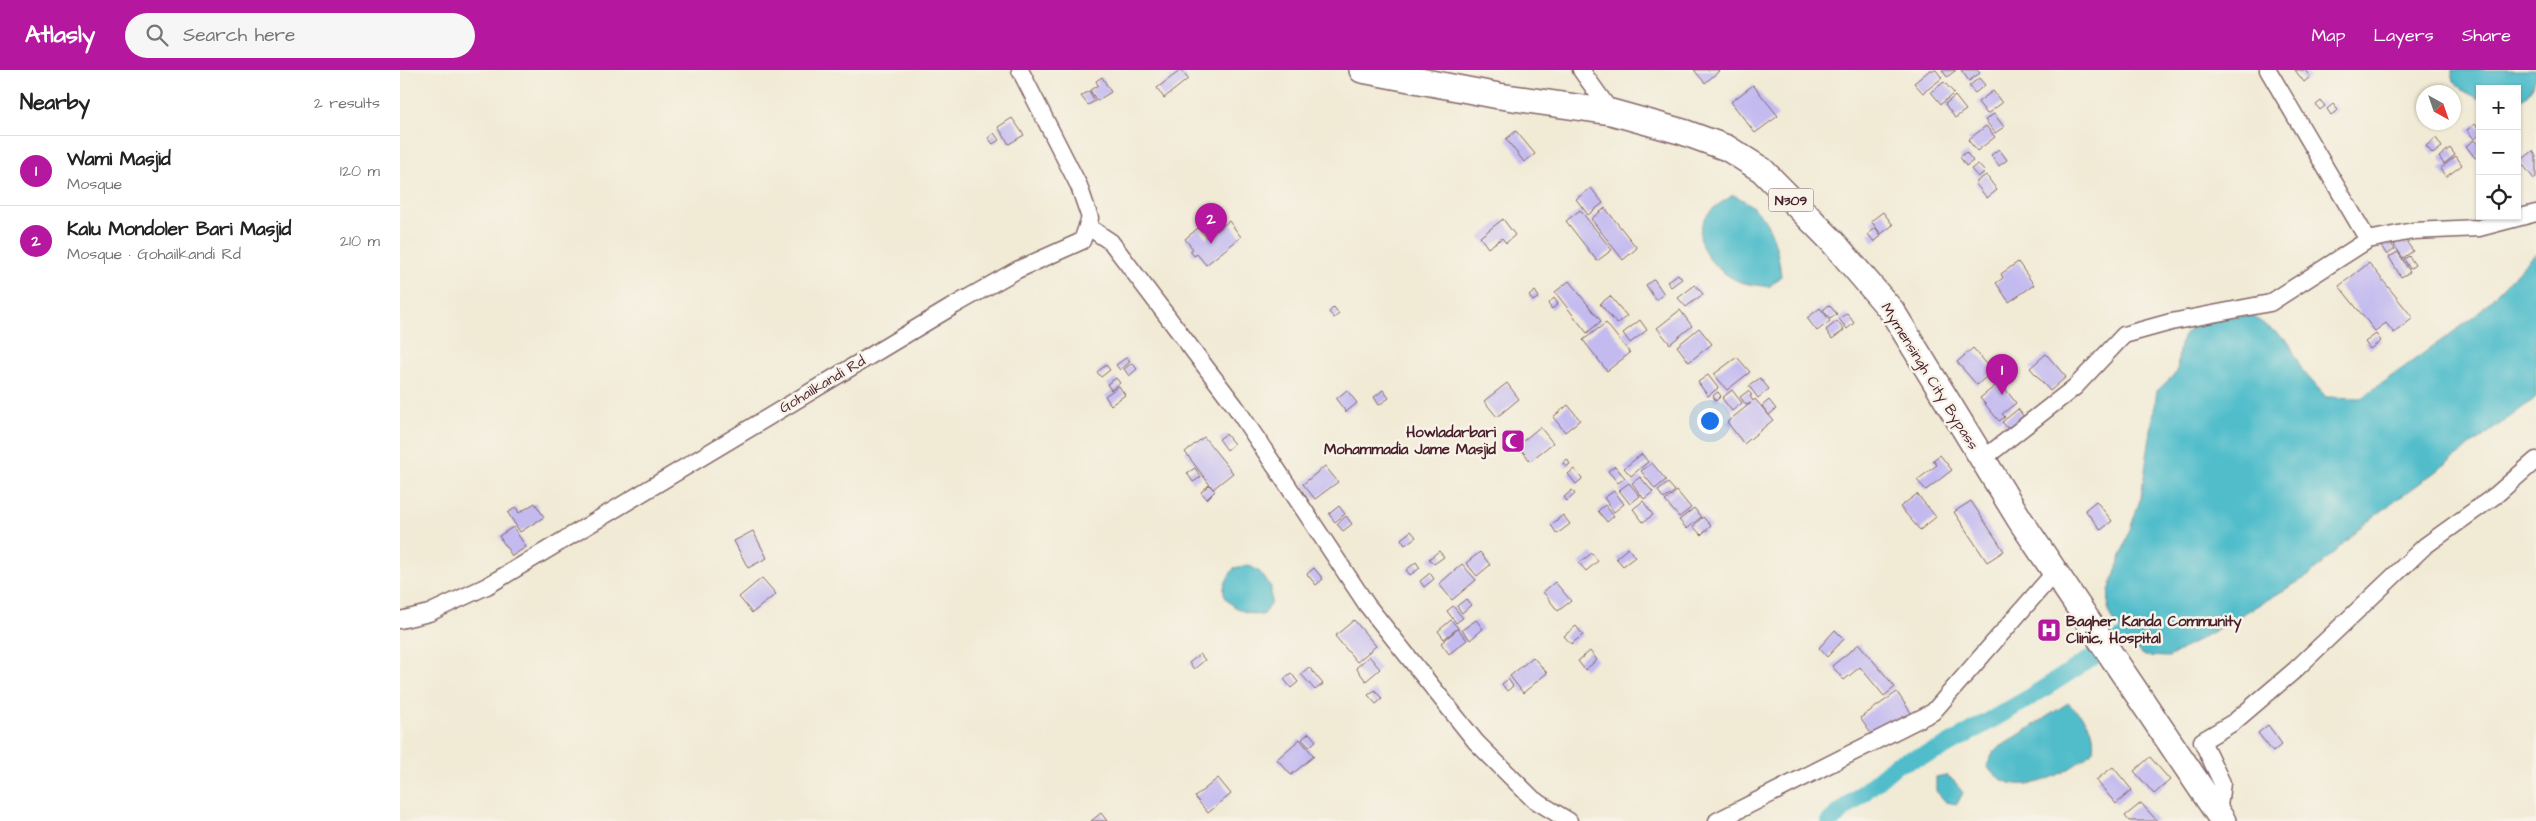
<!DOCTYPE html>
<html lang="en">
<head>
<meta charset="utf-8">
<style>
	:root { --surface:#fff; --page:#f6f6f6; --text:#222; --muted:#767676; --line:#e0e0e0; --accent:#b5179e }
	body { margin:0; font-family:"Architects Daughter",sans-serif; background:var(--page); color:var(--text) }
	.controls { position:absolute; right:15px; top:15px; display:grid; overflow:hidden; border-radius:0px; box-shadow:0 1px 4px #0004 }
	.controls button { width:45px; height:45px; display:grid; place-items:center; padding:0; border:0; border-bottom:1px solid var(--line); background:var(--surface); color:var(--text); font:25px sans-serif }
	.compass { position:absolute; left:2016px; top:15px; width:45px; height:45px; border-radius:50%; background:var(--surface); box-shadow:0 1px 4px #0004; rotate:140deg }
	.you { position:absolute; left:1309px; top:350px; width:18px; height:18px; margin:-12px; border:4px solid #fff; border-radius:50%; background:#1a73e8; box-shadow:0 0 0 8px #1a73e833 }
	.badge { display:grid; place-items:center; width:32px; height:32px; border-radius:50%; background:var(--accent); color:#fff; font-size:16px; font-weight:700 }
	.pin { position:absolute; translate:-50% -41px; filter:drop-shadow(0 1px 2px #0008) }
	.pin::after { content:''; position:absolute; top:26px; width:18px; height:15px; background:inherit; clip-path:polygon(0 0,100% 0,50% 100%) }
	.list { margin:0; padding:0; list-style:none }
	h2 { display:flex; justify-content:space-between; align-items:center; height:65px; margin:0; padding:0 20px; font-size:21px }
	h2 small { font-size:16px; font-weight:400; color:var(--muted) }
	.list li { display:grid; grid-template-columns:32px 1fr auto; gap:15px; align-items:center; box-sizing:border-box; height:70px; padding:0 20px; border-top:1px solid var(--line) }
	.list b { display:block; font-size:19px; white-space:nowrap }
	.list p { margin:0; font-size:16px; white-space:nowrap; color:var(--muted) }
	.list em { font-size:16px; font-style:normal; color:var(--muted) }
	.icon { flex:none; width:28px; height:28px; fill:none; stroke:currentColor; stroke-width:2; stroke-linecap:round; stroke-linejoin:round }
	.map { position:relative; flex:none; width:2136px; height:751px; overflow:hidden }
	header { display:flex; align-items:center; gap:30px; box-sizing:border-box; height:70px; padding:0 25px; background:var(--accent); color:#fff }
	header strong { font-size:24px }
	nav { display:flex; gap:28px; margin-inline-start:auto; font-size:18px }
	.search { width:350px; height:45px; background:var(--page); display:flex; align-items:center; gap:12px; box-sizing:border-box; padding:0 18px; border-radius:28px; color:var(--muted); font-size:19px }
	main { display:flex }
	aside { flex:1; background:var(--surface) }
	.map>svg:first-child { display:block }
	.water { fill:#51bdcb; stroke:#4e6e7b }
	.lines { fill:none; stroke-linecap:round; stroke-linejoin:round }
	.canal { stroke:#51bdcb; stroke-width:18 }
	.building { fill:#c3baf0 }
	.minor-casing { stroke:#846666; stroke-width:19 }
	.highway-casing { stroke:#846666; stroke-width:28 }
	.minor { stroke:#fff; stroke-width:16 }
	.highway { stroke:#fff; stroke-width:25 }
	.labels { text-anchor:middle; stroke-width:5; stroke-linejoin:round; paint-order:stroke }
	.shield { fill:#f7f3e8; stroke:#7e5f64; stroke-width:1 }
	.shield-label { font-size:14px; font-weight:bold; fill:#4a1f2b }
	.street-label { font-size:15px; fill:#4a1f2b; stroke:#f7f3e8 }
	.poi-label { font-size:15px; font-weight:bold; fill:#4a1f2b; stroke:#f7f3e8; text-anchor:end }
</style>
</head>
<body>
<header>
<strong>Atlasly</strong>
<div class="search"><svg class="icon" aria-label="search" viewBox="0 0 24 24"><circle cx="10" cy="10" r="6"/><path d="M15 15l6 6"/></svg>Search here</div>
<nav><a>Map</a><a>Layers</a><a>Share</a></nav>
</header>
<main>
<aside>
<h2>Nearby<small>2 results</small></h2>
<ul class="list">
<li><span class="badge">1</span><div><b>Wami Masjid</b><p>Mosque</p></div><em>120 m</em></li>
<li><span class="badge">2</span><div><b>Kalu Mondoler Bari Masjid</b><p>Mosque · Gohailkandi Rd</p></div><em>210 m</em></li>
</ul>
</aside>
<div class="map">
<svg width="2136" height="751" viewBox="0 0 2136 751">
	<rect width="100%" height="100%" fill="#f7f3e8"/>
	<filter id="ink" filterUnits="userSpaceOnUse"><feTurbulence type="fractalNoise" baseFrequency=".02" numOctaves="2"/><feDisplacementMap in="SourceGraphic" scale="10" xChannelSelector="R" yChannelSelector="G"/><feConvolveMatrix kernelMatrix="1 2 1 2 8 2 1 2 1" color-interpolation-filters="sRGB"/></filter>
	<filter id="wash" filterUnits="userSpaceOnUse"><feTurbulence type="fractalNoise" baseFrequency=".0096" numOctaves="4" result="noise"/><feDisplacementMap in="SourceGraphic" scale="20" xChannelSelector="R" yChannelSelector="G"/><feGaussianBlur stdDeviation="1.12" result="paint"/><feColorMatrix in="noise" values="0 0 0 0 0 0 0 0 0 0 0 0 0 0 0 0 0 1.4 0 .05"/><feComposite in="paint" operator="in"/></filter>
	<g filter="url(#wash)">
		<rect width="100%" height="100%" fill="#f1ead5"/>
		<path class="water" d="M 2052,0 L 2136,0 C 2136,12 2130,28 2117,31 L 2117,19 L 2080,19 L 2080,29 L 2064,21 L 2052,9 Z
			M 1333,125 C 1369,140 1377,171 1381,206 L 1369,217 C 1359,215 1347,215 1338,211 C 1312,199 1287,171 1308,144 C 1314,136 1325,131 1333,125 Z
			M 2136,183 L 2136,327 L 2133,330 L 1964,454 L 1910,505 L 1769,587 L 1745,586 L 1730,575 L 1708,542 L 1709,521 L 1741,427 L 1757,321 L 1777,302 C 1778,293 1778,283 1780,275 C 1787,247 1829,248 1851,245 L 1888,271 L 1902,300 L 1926,327 L 1961,328 L 2074,247 Z
			M 848,495 L 860,502 L 871,517 L 871,533 L 863,545 C 850,545 827,538 824,523 C 822,515 830,505 834,498 Z
			M 1668,633 C 1685,650 1696,654 1693,681 C 1666,705 1614,734 1587,696 L 1594,681 Z
			M 1546,705 L 1555,712 L 1563,723 L 1557,734 L 1546,732 L 1536,721 L 1536,707 Z"/>
		<g class="lines">
			<path class="canal" d="M 1430,751 L 1497,694 L 1539,680 L 1624,631 L 1743,555"/>
		</g>
		<g id="blocks">
			<path class="building" d="M 781,0 L 788,9 L 764,28 L 757,18 Z
				M 1294,0 L 1318,0 L 1319,1 L 1305,13 Z
				M 1530,0 L 1536,0 L 1542,8 L 1523,23 L 1514,13 Z
				M 1542,0 L 1556,0 L 1547,7 Z
				M 1561,0 L 1577,0 L 1580,3 L 1569,11 Z
				M 1895,0 L 1905,0 L 1910,7 L 1904,12 Z
				M 702,7 L 711,22 L 697,31 L 690,20 L 698,15 L 696,11 Z
				M 1579,8 L 1585,15 L 1575,23 L 1569,16 Z
				M 1544,12 L 1554,23 L 1541,34 L 1531,22 Z
				M 1353,15 L 1378,46 L 1355,63 L 1331,32 Z
				M 689,21 L 695,31 L 688,35 L 681,26 Z
				M 1593,21 L 1602,33 L 1587,44 L 1578,32 Z
				M 1555,26 L 1566,40 L 1555,48 L 1545,34 Z
				M 1921,31 L 1925,36 L 1920,40 L 1916,35 Z
				M 1933,34 L 1938,40 L 1931,45 L 1927,39 Z
				M 1594,44 L 1604,57 L 1595,63 L 1585,50 Z
				M 612,48 L 624,65 L 609,74 L 598,57 Z
				M 2075,54 L 2080,60 L 2080,65 L 2074,69 L 2067,60 Z
				M 1586,56 L 1595,67 L 1577,81 L 1568,70 Z
				M 1116,61 L 1135,84 L 1124,92 L 1106,69 Z
				M 594,63 L 599,70 L 593,74 L 588,68 Z
				M 2036,68 L 2042,77 L 2033,84 L 2026,76 Z
				M 2074,70 L 2080,77 L 2080,84 L 2075,88 L 2066,76 Z
				M 2050,78 L 2055,85 L 2044,94 L 2039,87 Z
				M 1599,79 L 1607,90 L 1599,96 L 1591,85 Z
				M 2133,81 L 2136,86 L 2136,107 L 2134,109 L 2120,91 Z
				M 1566,82 L 1573,91 L 1566,96 L 1560,87 Z
				M 2056,86 L 2062,95 L 2046,107 L 2040,99 Z
				M 1578,94 L 1585,102 L 1578,107 L 1571,99 Z
				M 1586,105 L 1597,120 L 1587,128 L 1575,113 Z
				M 1191,118 L 1203,133 L 1188,145 L 1176,129 Z
				M 1205,138 L 1237,178 L 1223,190 L 1191,149 Z
				M 1180,140 L 1212,180 L 1197,191 L 1166,151 Z
				M 1483,142 L 1493,155 L 1481,164 L 1471,151 Z
				M 1103,149 L 1115,165 L 1106,173 L 1102,168 L 1088,178 L 1080,167 Z
				M 829,151 L 841,167 L 806,195 L 797,184 L 794,186 L 790,181 L 793,179 L 785,169 L 798,158 L 807,168 Z
				M 1476,158 L 1481,166 L 1474,172 L 1468,164 Z
				M 2004,168 L 2013,181 L 2003,188 L 1994,175 Z
				M 1988,171 L 1995,179 L 1987,185 L 1981,176 Z
				M 1998,182 L 2010,202 L 2001,207 L 1989,187 Z
				M 2009,186 L 2015,195 L 2010,199 L 2004,189 Z
				M 1618,192 L 1634,215 L 1609,232 L 1596,213 L 1603,208 L 1601,204 Z
				M 1969,193 L 2013,248 L 1994,263 L 1986,253 L 1975,261 L 1939,216 Z
				M 1278,204 L 1282,209 L 1271,217 L 1267,212 Z
				M 1254,209 L 1264,224 L 1256,230 L 1246,215 Z
				M 1169,211 L 1201,251 L 1187,263 L 1155,222 Z
				M 1295,215 L 1303,224 L 1286,237 L 1278,228 Z
				M 1135,221 L 1139,227 L 1133,231 L 1129,226 Z
				M 1210,226 L 1227,246 L 1217,254 L 1200,234 Z
				M 1154,228 L 1158,234 L 1152,239 L 1148,234 Z
				M 1429,235 L 1437,244 L 1430,249 L 1423,240 Z
				M 934,237 L 939,244 L 934,248 L 929,242 Z
				M 1420,238 L 1430,251 L 1417,261 L 1407,248 Z
				M 1280,240 L 1292,256 L 1270,274 L 1257,258 Z
				M 1447,243 L 1454,253 L 1447,259 L 1439,249 Z
				M 1240,250 L 1247,260 L 1230,273 L 1223,263 Z
				M 1437,251 L 1444,260 L 1432,269 L 1426,260 Z
				M 1206,253 L 1230,283 L 1207,301 L 1183,270 Z
				M 1299,258 L 1312,274 L 1289,292 L 1277,276 Z
				M 1976,264 L 1981,271 L 1970,279 L 1965,272 Z
				M 1573,278 L 1593,301 L 1577,315 L 1557,292 Z
				M 1646,284 L 1666,307 L 1650,321 L 1630,298 Z
				M 727,287 L 730,292 L 720,300 L 716,295 Z
				M 1337,287 L 1350,302 L 1327,320 L 1314,304 Z
				M 732,293 L 737,299 L 729,306 L 724,299 Z
				M 706,295 L 710,300 L 701,307 L 697,302 Z
				M 1308,305 L 1318,318 L 1308,326 L 1298,312 Z
				M 716,308 L 720,313 L 711,320 L 707,314 Z
				M 1360,308 L 1369,319 L 1358,328 L 1349,316 Z
				M 1600,312 L 1616,333 L 1602,344 L 1605,347 L 1599,351 L 1580,328 Z
				M 1107,313 L 1119,329 L 1097,347 L 1084,331 Z
				M 719,316 L 725,325 L 711,335 L 705,326 Z
				M 947,320 L 957,333 L 946,342 L 936,329 Z
				M 983,320 L 989,328 L 979,335 L 974,327 Z
				M 1332,320 L 1342,333 L 1332,341 L 1322,328 Z
				M 1348,321 L 1352,325 L 1350,326 L 1353,331 L 1355,329 L 1373,350 L 1344,374 L 1327,352 L 1351,333 L 1346,335 L 1340,327 Z
				M 1318,322 L 1321,326 L 1316,331 L 1313,326 Z
				M 1369,330 L 1376,339 L 1369,345 L 1362,336 Z
				M 1168,335 L 1180,350 L 1165,362 L 1153,347 Z
				M 1618,339 L 1625,348 L 1610,361 L 1602,352 Z
				M 1140,357 L 1153,373 L 1130,391 L 1118,375 Z
				M 826,364 L 834,374 L 827,380 L 819,369 Z
				M 804,367 L 833,403 L 813,419 L 785,382 Z
				M 1242,384 L 1248,392 L 1231,406 L 1224,398 Z
				M 1540,385 L 1552,400 L 1526,420 L 1517,410 L 1537,395 L 1533,390 Z
				M 1167,389 L 1170,394 L 1166,397 L 1163,393 Z
				M 1252,393 L 1266,410 L 1255,419 L 1241,401 Z
				M 925,396 L 938,412 L 915,429 L 903,414 Z
				M 1215,396 L 1225,408 L 1218,413 L 1208,401 Z
				M 795,398 L 801,407 L 793,412 L 787,403 Z
				M 1174,399 L 1182,409 L 1176,414 L 1168,404 Z
				M 1240,407 L 1253,422 L 1244,429 L 1232,413 Z
				M 1229,413 L 1240,426 L 1230,434 L 1219,420 Z
				M 1268,413 L 1275,421 L 1264,429 L 1258,421 Z
				M 809,415 L 815,421 L 807,429 L 801,422 Z
				M 1172,420 L 1175,424 L 1167,431 L 1164,427 Z
				M 1214,421 L 1224,434 L 1214,442 L 1204,428 Z
				M 1277,421 L 1291,438 L 1279,447 L 1265,431 Z
				M 1517,424 L 1536,447 L 1520,460 L 1500,437 Z
				M 1243,431 L 1253,445 L 1243,452 L 1233,439 Z
				M 1571,431 L 1604,481 L 1587,492 L 1554,442 Z
				M 1696,431 L 1712,451 L 1701,460 L 1685,440 Z
				M 135,433 L 144,447 L 120,462 L 108,443 L 116,437 L 119,443 Z
				M 1205,435 L 1214,446 L 1207,452 L 1198,441 Z
				M 939,436 L 945,444 L 935,452 L 929,444 Z
				M 1294,438 L 1301,447 L 1287,459 L 1279,450 Z
				M 1163,445 L 1170,454 L 1157,464 L 1151,455 Z
				M 946,446 L 952,454 L 943,461 L 937,454 Z
				M 1303,447 L 1311,456 L 1301,465 L 1293,456 Z
				M 113,457 L 126,477 L 112,486 L 99,466 Z
				M 353,461 L 367,488 L 348,498 L 334,471 Z
				M 1011,461 L 1016,467 L 1005,475 L 1001,469 Z
				M 1228,478 L 1235,487 L 1223,496 L 1216,488 Z
				M 1039,481 L 1044,487 L 1034,494 L 1029,489 Z
				M 1080,482 L 1090,495 L 1077,506 L 1066,493 Z
				M 1192,483 L 1198,491 L 1186,501 L 1179,493 Z
				M 1016,492 L 1020,498 L 1010,505 L 1006,500 Z
				M 1062,494 L 1076,510 L 1052,530 L 1039,514 Z
				M 914,498 L 923,509 L 916,515 L 907,504 Z
				M 1030,503 L 1034,509 L 1024,517 L 1020,511 Z
				M 362,508 L 376,524 L 352,543 L 339,527 Z
				M 1155,512 L 1171,531 L 1158,541 L 1143,522 Z
				M 1066,529 L 1071,535 L 1062,543 L 1057,536 Z
				M 1053,536 L 1063,548 L 1056,553 L 1047,541 Z
				M 954,550 L 976,576 L 957,592 L 935,566 Z
				M 1051,550 L 1058,558 L 1044,569 L 1038,561 Z
				M 1076,550 L 1083,559 L 1070,570 L 1062,560 Z
				M 1176,556 L 1183,565 L 1171,574 L 1164,566 Z
				M 1058,559 L 1067,570 L 1049,584 L 1041,573 Z
				M 1435,560 L 1444,569 L 1427,587 L 1419,578 Z
				M 1459,574 L 1495,617 L 1484,626 L 1460,597 L 1444,610 L 1432,596 Z
				M 1190,581 L 1197,590 L 1185,600 L 1178,591 Z
				M 800,584 L 805,590 L 794,599 L 789,593 Z
				M 969,586 L 980,599 L 966,611 L 956,598 Z
				M 1133,587 L 1147,603 L 1123,623 L 1110,606 Z
				M 909,597 L 923,614 L 915,620 L 901,604 Z
				M 891,603 L 898,612 L 891,618 L 884,609 Z
				M 1108,609 L 1113,616 L 1107,621 L 1102,614 Z
				M 975,620 L 982,629 L 976,634 L 968,625 Z
				M 1497,622 L 1511,643 L 1475,669 L 1460,648 Z
				M 1868,655 L 1882,674 L 1873,682 L 1858,663 Z
				M 909,663 L 916,671 L 909,677 L 902,669 Z
				M 900,669 L 914,686 L 891,705 L 877,689 Z
				M 1750,687 L 1770,710 L 1754,724 L 1734,701 Z
				M 1713,697 L 1732,720 L 1716,734 L 1696,710 Z
				M 818,708 L 831,724 L 808,743 L 795,727 Z
				M 1741,733 L 1757,751 L 1729,751 L 1725,746 Z
				M 701,743 L 707,751 L 691,751 Z"/>
		</g>
	</g>
	<g filter="url(#ink)">
		<use href="#blocks" fill-opacity="0" stroke="#846666" stroke-width="1"/>
		<g class="lines">
			<g class="minor-casing">
				<path id="minor" d="M 1181,0 L 1211,42
					M 1868,0 L 1968,170
					M 687,156 L 711,172 L 835,336 L 967,535 L 1076,672 L 1133,729 L 1169,751
					M 1583,389 L 1675,317 L 1724,265 L 1771,252 L 1870,233 L 1968,170 L 2013,161 L 2079,158 L 2136,143
					M 0,550 L 29,543 L 87,516 L 555,235 L 617,200 L 682,171 L 690,148 L 679,116 L 620,0
					M 1818,744 L 1822,713 L 1802,671 L 1834,652 L 1895,600 L 2025,476 L 2096,425 L 2136,390
					M 1317,751 L 1533,642 L 1655,502"/>
			</g>
			<g class="highway-casing">
				<path id="highway" d="M 962,0 L 1099,26 L 1211,42 L 1283,62 L 1327,78 L 1362,100 L 1432,171 L 1492,241 L 1620,450 L 1823,751"/>
			</g>
			<use href="#minor" class="minor"/>
			<use href="#highway" class="highway"/>
		</g>
	</g>
	<defs>
		<g id="mosque-square" transform="scale(1.25)"><rect x="-9" y="-9" width="18" height="18" rx="4" fill="#b5179e" stroke="#f7f3e8"/><path d="M3.5-4.9A6 6 0 1 0 3.5 4.9A5 5 0 1 1 3.5-4.9Z" fill="#fff"/></g>
		<g id="hospital-square" transform="scale(1.25)"><rect x="-9" y="-9" width="18" height="18" rx="4" fill="#b5179e" stroke="#f7f3e8"/><path d="M-5-5h3v3.5h4V-5h3V5h-3V1.5h-4V5h-3Z" fill="#fff"/></g>
	</defs>
	<g fill-rule="evenodd">
		<use href="#mosque-square" x="1113" y="371"/>
		<use href="#hospital-square" x="1649" y="560"/>
	</g>
	<g class="labels">
		<rect class="shield" x="1368.5" y="118.5" width="45" height="23" rx="4"/>
		<g class="shield-label">
			<text x="1391" y="135">N309</text>
		</g>
		<g class="street-label">
			<text transform="translate(1530 306) rotate(58)" y="5">Mymensingh City Bypass</text>
			<text transform="translate(422 314) rotate(-31)" y="5">Gohailkandi Rd</text>
		</g>
		<g class="poi-label">
			<text x="1096" y="367">Howladarbari<tspan x="1096" dy="17">Mohammadia Jame Masjid</tspan></text>
			<text x="1666" y="556" text-anchor="start">Bagher Kanda Community<tspan x="1666" dy="17">Clinic, Hospital</tspan></text>
		</g>
	</g>
</svg>
<div class="controls">
<button>+</button>
<button>−</button>
<button><svg class="icon" aria-label="locate" viewBox="0 0 24 24"><circle cx="12" cy="12" r="6"/><path d="M12 2v4M12 18v4M2 12h4M18 12h4"/></svg></button>
</div>
<svg class="compass" viewBox="-18 -18 36 36"><path d="M0-13l5 13h-10z" fill="#e53935"/><path d="M0 13l5-13h-10z" fill="#767676"/></svg>
<div class="you"></div>
<div class="pin badge" style="left:1602px;top:325px">1</div>
<div class="pin badge" style="left:811px;top:174px">2</div>
</div>
</main>
</body>
</html>
